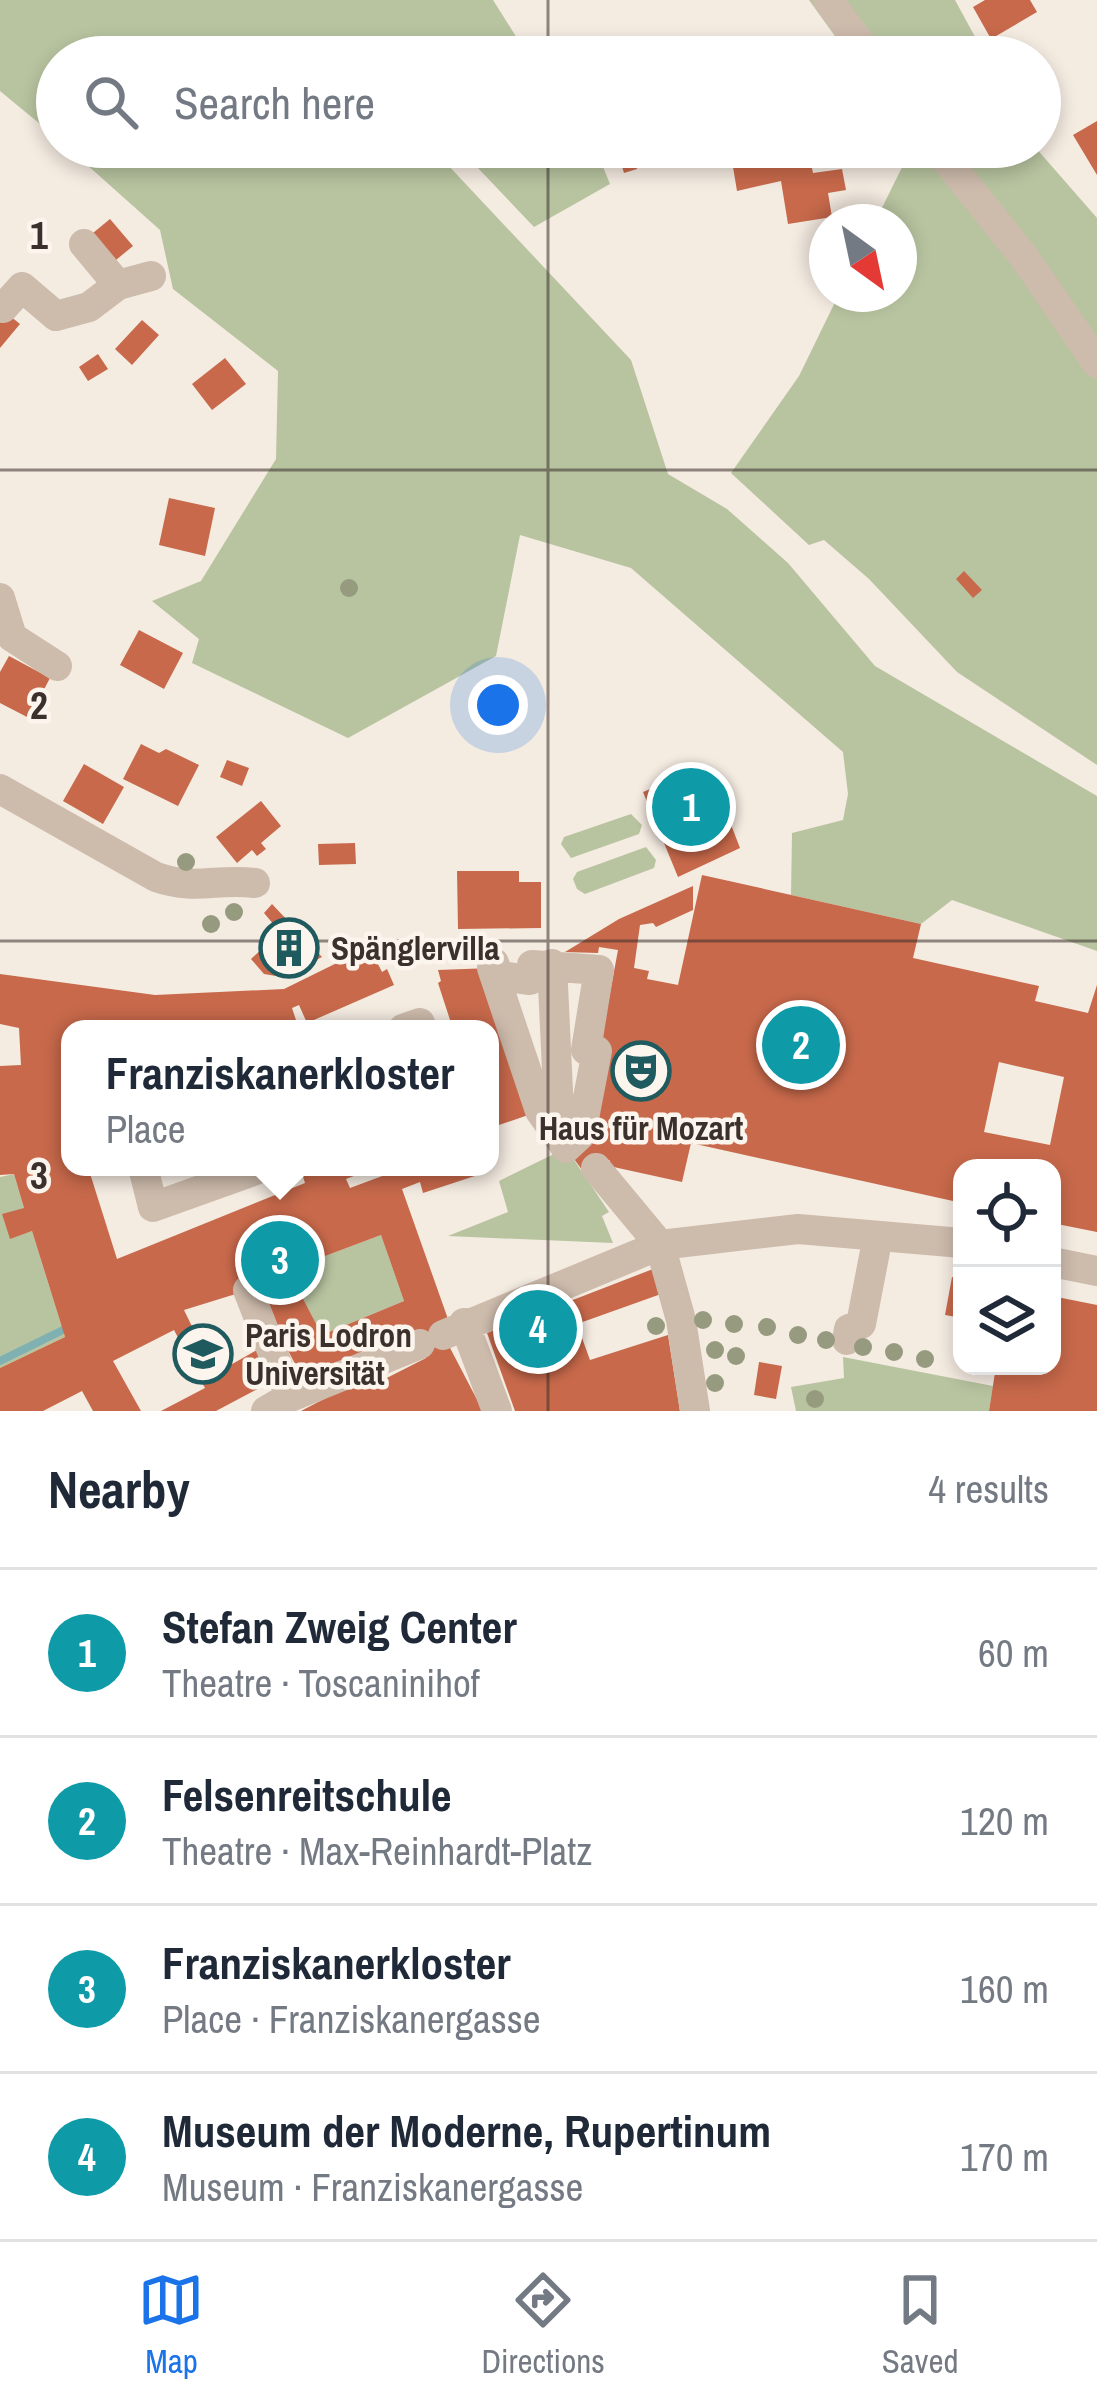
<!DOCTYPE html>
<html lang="en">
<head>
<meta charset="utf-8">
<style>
	:root { --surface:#fff; --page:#f6f6f7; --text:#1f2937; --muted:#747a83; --line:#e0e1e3; --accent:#1a73e8 }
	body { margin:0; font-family:"Archivo Narrow",sans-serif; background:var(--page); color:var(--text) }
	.controls { position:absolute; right:36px; bottom:36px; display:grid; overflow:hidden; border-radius:24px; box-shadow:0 6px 18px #0003 }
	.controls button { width:108px; height:108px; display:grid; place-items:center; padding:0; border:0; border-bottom:3px solid var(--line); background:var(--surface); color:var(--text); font:60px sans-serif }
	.compass { position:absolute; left:809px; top:204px; width:108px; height:108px; border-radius:50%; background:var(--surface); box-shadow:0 6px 18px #0003; rotate:147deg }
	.you { position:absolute; left:498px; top:705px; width:42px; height:42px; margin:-30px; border:9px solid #fff; border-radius:50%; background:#1a73e8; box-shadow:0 0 0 18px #1a73e833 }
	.badge { display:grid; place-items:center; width:78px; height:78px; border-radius:50%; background:var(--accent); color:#fff; font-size:39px; font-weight:700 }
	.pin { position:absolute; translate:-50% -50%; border:6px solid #fff; box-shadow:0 3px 12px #0006 }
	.popup { position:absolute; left:61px; top:1020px; width:438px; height:156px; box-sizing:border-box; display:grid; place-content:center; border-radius:24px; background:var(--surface); filter:drop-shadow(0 3px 9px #0005); font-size:39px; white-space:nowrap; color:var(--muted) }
	.popup b { font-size:45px; color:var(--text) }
	.popup::after { content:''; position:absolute; left:50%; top:100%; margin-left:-24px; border:24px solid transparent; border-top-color:var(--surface) }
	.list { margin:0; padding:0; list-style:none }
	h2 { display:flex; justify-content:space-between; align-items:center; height:156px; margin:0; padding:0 48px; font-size:51px }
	h2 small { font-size:39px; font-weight:400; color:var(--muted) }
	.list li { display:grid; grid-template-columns:78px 1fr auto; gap:36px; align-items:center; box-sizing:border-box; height:168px; padding:0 48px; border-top:3px solid var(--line) }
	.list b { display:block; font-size:45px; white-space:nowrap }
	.list p { margin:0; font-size:39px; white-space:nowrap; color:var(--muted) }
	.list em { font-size:39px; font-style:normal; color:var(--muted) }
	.icon { flex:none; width:66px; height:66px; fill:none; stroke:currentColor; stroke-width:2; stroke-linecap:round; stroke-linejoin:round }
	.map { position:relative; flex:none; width:1097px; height:1411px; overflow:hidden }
	.search { position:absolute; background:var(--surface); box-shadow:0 6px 18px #0003; left:36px; right:36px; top:36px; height:132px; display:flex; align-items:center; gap:30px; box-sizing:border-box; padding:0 42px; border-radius:66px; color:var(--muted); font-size:45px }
	.sheet { height:828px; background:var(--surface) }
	nav { display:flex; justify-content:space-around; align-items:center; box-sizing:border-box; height:168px; border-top:3px solid var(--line); background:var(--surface); font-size:33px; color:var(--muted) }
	nav a { display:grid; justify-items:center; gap:6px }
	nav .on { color:var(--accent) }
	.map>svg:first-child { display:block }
	.green { fill:#b8c4a0 }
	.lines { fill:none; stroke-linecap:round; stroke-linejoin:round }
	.stream { stroke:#7fb0b2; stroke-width:8 }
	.building { fill:#c8694b; fill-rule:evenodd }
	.minor { stroke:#cdbbac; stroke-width:30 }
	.tree { fill:#969b7f }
	.grid { fill:none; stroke:#3b302b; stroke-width:3; stroke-opacity:0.55 }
	.labels { text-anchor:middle; stroke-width:9; stroke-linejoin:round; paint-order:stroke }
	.poi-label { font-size:33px; font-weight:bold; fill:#3b302b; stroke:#fbf5ee; text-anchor:start }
	.grid-label { font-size:39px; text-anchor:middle; font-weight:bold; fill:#3b302b; stroke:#fbf5ee; stroke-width:9; stroke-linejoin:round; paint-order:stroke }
</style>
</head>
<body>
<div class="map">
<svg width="1097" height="1411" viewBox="0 0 1097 1411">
	<rect width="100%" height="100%" fill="#f4ebe1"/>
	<path class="green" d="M 0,0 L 493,0 L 529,57 L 57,57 L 57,138 L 0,91 Z
		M 809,0 L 955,0 L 986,57 L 850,57 Z
		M 67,147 L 431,147 L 631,360 L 668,474 L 727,509 L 788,563 L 875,666 L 1097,796 L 1097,951 L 952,900 L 921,924 L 791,895 L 792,833 L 843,820 L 848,794 L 843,752 L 631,568 L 520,535 L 496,656 L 348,738 L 192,663 L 199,639 L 152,601 L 201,581 L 276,459 L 278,371 L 173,289 L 160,230 Z
		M 458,147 L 595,147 L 610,184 L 534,227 Z
		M 912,147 L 1035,147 L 1097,218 L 1097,765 L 957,672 L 869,579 L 824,540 L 809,545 L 731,473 L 799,376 L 839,294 L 899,294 L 899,222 L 875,222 Z
		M 631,814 L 642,825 L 639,834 L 571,858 L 561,844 L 564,837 Z
		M 646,847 L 656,860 L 654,868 L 585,894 L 577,889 L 573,879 L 577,872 Z
		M 566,1148 L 609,1212 L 602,1216 L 613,1243 L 448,1236 L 508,1212 L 499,1181 Z
		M 14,1174 L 24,1208 L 10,1238 L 32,1231 L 65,1337 L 0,1368 L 0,1177 Z
		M 381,1235 L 404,1301 L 322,1335 L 288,1270 Z
		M 843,1357 L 993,1386 L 989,1411 L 796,1411 L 791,1387 L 844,1378 Z"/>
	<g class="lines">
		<path class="stream" d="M 0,1361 L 63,1330"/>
	</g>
	<path class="building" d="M 985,0 L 1030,0 L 1037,12 L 991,39 L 973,7 Z
		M 1097,121 L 1097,175 L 1073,135 Z
		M 616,147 L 634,147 L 637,169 L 624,173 Z
		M 776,147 L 817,147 L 819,161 L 811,163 L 813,173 L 842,169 L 846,190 L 828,193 L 832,217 L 788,224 L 781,181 L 737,191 L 731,155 L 757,151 L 758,156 L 777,153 Z
		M 110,219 L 133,246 L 116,260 L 93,233 Z
		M 0,308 L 20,324 L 0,348 Z
		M 142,320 L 159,335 L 132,365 L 115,349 Z
		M 98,354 L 108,369 L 88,381 L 79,367 Z
		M 225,358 L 246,384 L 212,410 L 192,384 Z
		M 169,498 L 215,508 L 205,556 L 159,545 Z
		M 964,571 L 982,590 L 973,598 L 956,579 Z
		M 139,630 L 183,653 L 164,689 L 120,665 Z
		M 9,656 L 50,678 L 29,718 L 0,703 L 0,672 Z
		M 141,744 L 159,753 L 166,749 L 199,765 L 178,806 L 123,779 Z
		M 227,760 L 249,768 L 242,786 L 220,777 Z
		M 84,764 L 124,787 L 103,824 L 63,801 Z
		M 708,765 L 740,848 L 678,877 L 643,792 Z
		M 261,801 L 281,826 L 261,843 L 266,849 L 257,856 L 252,850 L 237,863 L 216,837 Z
		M 355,843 L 356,864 L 319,865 L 318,844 Z
		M 457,871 L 519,871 L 519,882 L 541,882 L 541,928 L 458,929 Z
		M 702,875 L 921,924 L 913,958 L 1039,986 L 1035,1001 L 1088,1013 L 1097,985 L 1097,1232 L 1052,1223 L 1052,1168 L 962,1168 L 962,1203 L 691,1143 L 682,1182 L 609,1166 L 610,1160 L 585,1174 L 566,1148 L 608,1004 L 618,950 L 599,947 L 598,953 L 565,952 L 619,919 L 693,886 L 693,910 L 656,927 L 653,923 L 640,925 L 634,968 L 649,971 L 647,979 L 678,985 ZM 999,1062 L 1064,1077 L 1050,1145 L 984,1132 Z
		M 272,904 L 322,957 L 282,977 L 264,974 L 251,959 L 280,932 L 264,913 Z
		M 372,952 L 382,972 L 387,969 L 394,985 L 307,1023 L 299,1005 L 292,1008 L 299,1029 L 70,1029 L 70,1167 L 88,1167 L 117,1259 L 305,1183 L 300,1167 L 377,1167 L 346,1179 L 350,1188 L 393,1172 L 391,1167 L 489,1167 L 490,1171 L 423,1193 L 420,1182 L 402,1189 L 448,1319 L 437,1323 L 483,1411 L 301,1411 L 368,1376 L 373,1385 L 426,1358 L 415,1332 L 303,1379 L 255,1288 L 184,1310 L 202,1347 L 212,1341 L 227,1367 L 257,1350 L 267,1384 L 216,1411 L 161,1411 L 205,1388 L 174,1330 L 113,1361 L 141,1411 L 93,1411 L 82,1391 L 43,1411 L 0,1411 L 0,1368 L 65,1337 L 32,1231 L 10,1239 L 2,1214 L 24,1208 L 14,1174 L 0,1175 L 0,1066 L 21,1065 L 19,1028 L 0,1024 L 0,974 L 155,995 L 284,989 L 351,956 L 353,960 ZM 381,1235 L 404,1301 L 322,1335 L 288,1270 Z
		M 492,968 L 540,1111 L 490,1128 L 490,1029 L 453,1029 L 438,983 L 441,981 L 438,970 Z
		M 653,1269 L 661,1294 L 577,1324 L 590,1360 L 668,1335 L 680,1411 L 515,1411 L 487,1333 Z
		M 952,1277 L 962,1279 L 962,1318 L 945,1315 Z
		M 1052,1296 L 1097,1305 L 1097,1411 L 989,1411 L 996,1366 L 1052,1366 Z
		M 759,1362 L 782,1366 L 776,1399 L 754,1395 Z"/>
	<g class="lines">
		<path class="minor" d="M 828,0 L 870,57
			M 936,147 L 1024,257 L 1097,363
			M 84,244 L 118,285
			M 3,308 L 22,287 L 56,316 L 89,307 L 118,285 L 151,276
			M 0,598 L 12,637 L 57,666
			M 0,789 L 156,877 C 197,891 216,878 255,883
			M 494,963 L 499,976 L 530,980 L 532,965 L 599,970 L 586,1050 L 597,1051 L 581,1134 L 566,1148 L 540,1111 L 492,968 Z
			M 552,964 L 559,1112 L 573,1132
			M 403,1029 L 420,1023 L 422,1029
			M 143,1167 L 153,1207 L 256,1170 L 255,1167
			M 596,1168 L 660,1245 L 681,1320 L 695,1411
			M 1052,1262 L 1097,1271
			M 248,1290 L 290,1397
			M 464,1323 L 497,1411
			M 443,1335 L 660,1245 L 798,1229 L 962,1243
			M 847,1340 L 849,1329 L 861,1324 L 878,1236
			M 266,1411 L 290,1397 L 420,1344"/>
	</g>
	<g class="tree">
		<circle cx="349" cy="588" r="9"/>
		<circle cx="186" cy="862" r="9"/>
		<circle cx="234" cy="912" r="9"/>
		<circle cx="211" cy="924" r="9"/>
		<circle cx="703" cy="1320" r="9"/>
		<circle cx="734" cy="1324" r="9"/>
		<circle cx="656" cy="1326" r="9"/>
		<circle cx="767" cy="1327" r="9"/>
		<circle cx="798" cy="1335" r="9"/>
		<circle cx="826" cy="1340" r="9"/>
		<circle cx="863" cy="1347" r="9"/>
		<circle cx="715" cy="1350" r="9"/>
		<circle cx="894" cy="1352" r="9"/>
		<circle cx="736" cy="1356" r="9"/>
		<circle cx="925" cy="1359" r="9"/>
		<circle cx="715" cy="1383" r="9"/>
		<circle cx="815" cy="1399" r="9"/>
	</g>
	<path class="grid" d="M 548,0 L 548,57M 548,147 L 548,1411M 0,470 L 1097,470M 0,941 L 1097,941"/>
	<defs>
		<g id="building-ring" transform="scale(3)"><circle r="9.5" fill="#fbf5ee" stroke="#1f5a5e" stroke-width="1.5"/><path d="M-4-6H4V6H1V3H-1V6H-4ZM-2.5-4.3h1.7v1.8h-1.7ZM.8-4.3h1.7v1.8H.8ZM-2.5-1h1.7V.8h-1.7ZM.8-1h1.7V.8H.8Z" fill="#1f5a5e"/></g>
		<g id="theatre-ring" transform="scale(3)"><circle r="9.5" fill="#fbf5ee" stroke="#1f5a5e" stroke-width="1.5"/><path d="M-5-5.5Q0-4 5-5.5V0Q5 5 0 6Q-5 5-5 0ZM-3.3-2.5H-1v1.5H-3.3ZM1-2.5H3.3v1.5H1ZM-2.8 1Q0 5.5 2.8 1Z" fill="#1f5a5e"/></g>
		<g id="university-ring" transform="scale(3)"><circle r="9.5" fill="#fbf5ee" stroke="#1f5a5e" stroke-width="1.5"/><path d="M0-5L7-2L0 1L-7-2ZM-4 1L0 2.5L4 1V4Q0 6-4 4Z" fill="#1f5a5e"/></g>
	</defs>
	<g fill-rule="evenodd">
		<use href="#building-ring" x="289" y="948"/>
		<use href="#theatre-ring" x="641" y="1071"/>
		<use href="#university-ring" x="203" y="1354"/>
	</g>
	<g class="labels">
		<g class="poi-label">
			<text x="331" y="960">Spänglervilla</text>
			<text x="641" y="1140" text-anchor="middle">Haus für Mozart</text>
			<text x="245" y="1347">Paris Lodron<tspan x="245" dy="38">Universität</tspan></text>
		</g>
	</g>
	<g class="grid-label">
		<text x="39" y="249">1</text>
		<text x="39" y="719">2</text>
		<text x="39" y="1189">3</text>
	</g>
</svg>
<div class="controls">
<button><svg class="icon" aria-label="locate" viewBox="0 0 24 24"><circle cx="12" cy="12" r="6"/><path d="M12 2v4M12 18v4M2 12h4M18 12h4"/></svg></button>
<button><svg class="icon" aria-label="layers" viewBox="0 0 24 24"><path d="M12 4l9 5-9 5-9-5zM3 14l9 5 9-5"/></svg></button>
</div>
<svg class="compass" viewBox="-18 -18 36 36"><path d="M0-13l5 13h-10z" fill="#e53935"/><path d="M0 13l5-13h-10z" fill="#747a83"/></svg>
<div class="you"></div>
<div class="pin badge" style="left:691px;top:807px;background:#0f9aa8">1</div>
<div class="pin badge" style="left:801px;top:1045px;background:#0f9aa8">2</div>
<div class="pin badge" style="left:280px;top:1260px;background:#0f9aa8">3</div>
<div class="popup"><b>Franziskanerkloster</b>Place</div>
<div class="pin badge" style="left:538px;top:1329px;background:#0f9aa8">4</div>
<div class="search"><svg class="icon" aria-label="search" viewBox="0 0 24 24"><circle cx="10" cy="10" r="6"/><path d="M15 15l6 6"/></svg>Search here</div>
</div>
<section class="sheet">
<h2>Nearby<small>4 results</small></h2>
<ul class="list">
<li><span class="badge" style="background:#0f9aa8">1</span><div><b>Stefan Zweig Center</b><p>Theatre · Toscaninihof</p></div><em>60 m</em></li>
<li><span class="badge" style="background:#0f9aa8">2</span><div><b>Felsenreitschule</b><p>Theatre · Max-Reinhardt-Platz</p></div><em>120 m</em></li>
<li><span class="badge" style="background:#0f9aa8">3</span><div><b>Franziskanerkloster</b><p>Place · Franziskanergasse</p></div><em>160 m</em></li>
<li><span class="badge" style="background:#0f9aa8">4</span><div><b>Museum der Moderne, Rupertinum</b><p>Museum · Franziskanergasse</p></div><em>170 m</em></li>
</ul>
</section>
<nav>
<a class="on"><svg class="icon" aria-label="map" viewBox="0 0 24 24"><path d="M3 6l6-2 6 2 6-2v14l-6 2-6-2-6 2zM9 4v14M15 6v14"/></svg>Map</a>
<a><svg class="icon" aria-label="directions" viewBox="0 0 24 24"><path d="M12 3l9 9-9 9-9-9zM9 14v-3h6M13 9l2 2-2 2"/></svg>Directions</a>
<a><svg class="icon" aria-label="saved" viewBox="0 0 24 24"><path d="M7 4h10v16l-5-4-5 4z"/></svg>Saved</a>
</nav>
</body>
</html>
